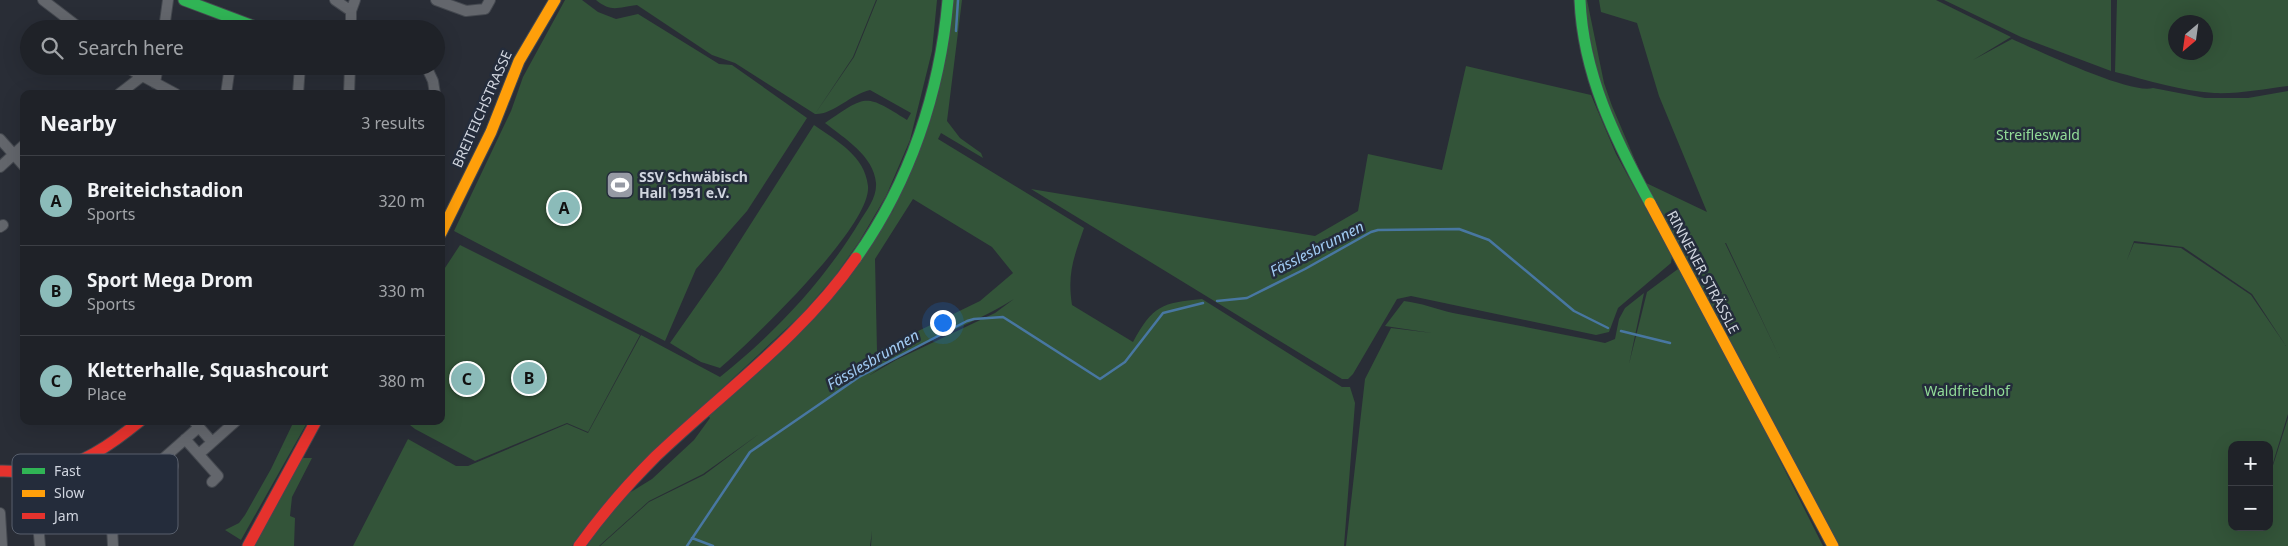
<!DOCTYPE html>
<html lang="en">
<head>
<meta charset="utf-8">
<style>
	:root { --surface:#1f2228; --page:#272a30; --text:#f1f3f6; --muted:#a1a4a8; --line:#3c3f45; --accent:#8bbbb9 }
	body { margin:0; font-family:"Noto Sans",sans-serif; background:var(--page); color:var(--text) }
	.controls { position:absolute; right:15px; bottom:15px; display:grid; overflow:hidden; border-radius:10px; box-shadow:0 5px 20px #0002 }
	.controls button { width:45px; height:45px; display:grid; place-items:center; padding:0; border:0; border-bottom:1px solid var(--line); background:var(--surface); color:var(--text); font:25px sans-serif }
	.compass { position:absolute; left:2168px; top:15px; width:45px; height:45px; border-radius:50%; background:var(--surface); box-shadow:0 5px 20px #0002; rotate:209deg }
	.you { position:absolute; left:942px; top:322px; width:18px; height:18px; margin:-12px; border:4px solid #fff; border-radius:50%; background:#1a73e8; box-shadow:0 0 0 8px #1a73e833 }
	.badge { display:grid; place-items:center; width:32px; height:32px; border-radius:50%; background:var(--accent); color:#111; font-size:16px; font-weight:700 }
	.pin { position:absolute; translate:-50% -50%; border:2px solid #fff; box-shadow:0 1px 5px #0006 }
	.list { margin:0; padding:0; list-style:none }
	h2 { display:flex; justify-content:space-between; align-items:center; height:65px; margin:0; padding:0 20px; font-size:21px }
	h2 small { font-size:16px; font-weight:400; color:var(--muted) }
	.list li { display:grid; grid-template-columns:32px 1fr auto; gap:15px; align-items:center; box-sizing:border-box; height:90px; padding:0 20px; border-top:1px solid var(--line) }
	.list b { display:block; font-size:19px; white-space:nowrap }
	.list p { margin:0; font-size:16px; white-space:nowrap; color:var(--muted) }
	.list em { font-size:16px; font-style:normal; color:var(--muted) }
	.icon { flex:none; width:28px; height:28px; fill:none; stroke:currentColor; stroke-width:2; stroke-linecap:round; stroke-linejoin:round }
	.map { position:relative; flex:none; width:2288px; height:546px; overflow:hidden }
	.search { position:absolute; background:var(--surface); box-shadow:0 5px 20px #0002; left:20px; top:20px; width:425px; height:55px; display:flex; align-items:center; gap:12px; box-sizing:border-box; padding:0 18px; border-radius:28px; color:var(--muted); font-size:19px }
	.panel { position:absolute; background:var(--surface); box-shadow:0 5px 20px #0002; left:20px; top:90px; width:425px; height:335px; border-radius:10px }
	.map>svg:first-child { display:block }
	.green { fill:#335439; fill-rule:evenodd }
	.lines { fill:none; stroke-linecap:round; stroke-linejoin:round }
	.stream { stroke:#4877a1; stroke-width:2.5 }
	.street-casing { stroke:#44484f; stroke-width:12 }
	.fast-casing { stroke:#44484f; stroke-width:13 }
	.slow-casing { stroke:#44484f; stroke-width:13 }
	.jam-casing { stroke:#44484f; stroke-width:13 }
	.street { stroke:#63666c; stroke-width:10 }
	.fast { stroke:#30b455; stroke-width:11 }
	.slow { stroke:#ff9f0a; stroke-width:11 }
	.jam { stroke:#e5322d; stroke-width:11 }
	.labels { text-anchor:middle; stroke-width:5; stroke-linejoin:round; paint-order:stroke }
	.street-label { font-size:14px; fill:#d0d5df; stroke:#242c3b }
	.park-label { font-size:14px; fill:#92dc98; stroke:#242c3b }
	.poi-label { font-size:14px; font-weight:bold; fill:#d0d5df; stroke:#242c3b; text-anchor:start }
	.water-label { font-size:15px; font-style:italic; fill:#a1cbf3; stroke:#242c3b }
	.key { fill:#242c3b; stroke:#585f6c; stroke-width:1 }
	.key-label { font-size:14px; fill:#d0d5df }
</style>
</head>
<body>
<div class="map">
<svg width="2288" height="546" viewBox="0 0 2288 546">
	<rect width="100%" height="100%" fill="#292d36"/>
	<path class="green" d="M 565,0 L 582,0 L 598,12 L 616,19 L 638,14 L 719,64 L 732,65 L 807,118 L 747,211 L 696,269 L 665,341 L 454,231 L 511,111 L 523,77 Z
		M 596,0 L 876,0 L 853,57 L 815,114 L 735,63 L 712,55 L 637,5 C 618,7 612,13 596,0 Z
		M 877,0 L 937,0 L 932,51 L 910,140 L 886,196 L 859,242 L 835,276 L 802,314 L 715,395 L 587,525 L 572,546 L 353,546 L 408,439 L 456,466 L 468,466 L 567,424 L 588,433 L 641,335 L 720,377 C 775,333 824,281 860,221 C 867,210 877,197 876,183 C 874,156 844,138 825,123 C 867,95 864,93 907,120 L 911,113 L 870,90 C 851,94 833,115 815,114 L 854,57 Z
		M 952,0 L 962,0 L 947,121 L 960,138 L 981,153 L 983,158 L 941,133 L 938,139 L 1084,228 C 1074,257 1067,273 1072,305 L 1133,342 C 1153,305 1162,303 1202,299 L 1342,387 L 1350,387 L 1355,403 L 1344,546 L 871,546 L 872,531 L 870,546 L 600,546 L 649,502 L 704,475 L 759,434 L 703,474 L 649,501 L 599,546 L 587,546 L 593,535 L 626,495 L 652,479 L 694,440 L 710,418 L 708,415 L 760,371 L 893,211 ZM 913,199 L 992,247 L 1013,273 L 980,301 L 877,351 L 875,259 ZM 1014,299 L 995,313 L 896,360 L 870,375 C 913,343 968,328 1014,299 Z
		M 1582,0 L 1587,0 L 1604,83 L 1612,106 L 1638,167 L 1638,171 L 1604,101 Z
		M 1599,0 L 1936,0 L 2011,37 L 1973,60 L 2012,39 C 2037,50 2131,95 2153,88 L 2205,98 L 2248,98 L 2288,91 L 2288,414 L 2269,476 L 2269,445 L 2232,445 L 2232,527 L 2269,527 L 2269,478 L 2288,418 L 2288,546 L 1837,546 L 1644,182 L 1707,212 L 1659,96 L 1637,23 L 1601,12 ZM 2134,241 L 2183,247 L 2252,294 L 2286,346 L 2251,295 L 2181,248 L 2134,243 L 2127,260 ZM 1725,243 L 1726,243 L 1780,358 Z
		M 1944,0 L 2111,0 L 2111,71 L 2021,37 Z
		M 2117,0 L 2288,0 L 2288,86 C 2264,89 2239,94 2214,93 C 2180,91 2148,80 2115,72 ZM 2176,22 L 2206,22 L 2206,52 L 2176,52 Z
		M 1466,66 L 1591,95 L 1616,154 L 1672,256 L 1671,263 L 1618,308 L 1609,332 L 1596,335 L 1411,296 L 1397,299 L 1353,374 L 1348,379 L 1342,379 L 1031,189 L 1315,236 L 1358,211 L 1368,154 L 1442,170 Z
		M 814,125 C 837,141 865,156 868,186 C 872,226 751,341 720,368 L 701,362 L 670,343 L 722,269 Z
		M 460,245 L 640,335 L 588,432 L 567,423 L 475,461 L 415,429 L 405,421 L 441,421 L 441,274 Z
		M 1682,266 L 1823,546 L 1346,546 L 1365,379 L 1391,328 L 1432,333 L 1385,326 L 1404,301 C 1421,303 1436,309 1453,313 C 1504,323 1554,332 1605,343 L 1615,339 L 1619,319 L 1625,308 L 1644,293 L 1629,364 L 1647,292 Z
		M 294,421 L 308,421 L 241,540 L 225,530 L 239,523 L 245,515 L 271,469 Z
		M 302,458 L 312,458 L 292,497 L 290,516 L 295,518 L 294,546 L 253,546 Z"/>
	<g class="lines">
		<path class="stream" d="M 956,31 L 958,0
			M 1217,301 L 1247,298 L 1305,269 L 1371,232 L 1378,230 L 1459,229 L 1489,240 L 1574,311 L 1608,328
			M 1621,331 L 1670,343
			M 692,538 L 713,546
			M 687,546 L 750,452 L 859,377 L 967,321 L 974,319 L 1003,317 L 1100,379 L 1125,362 L 1163,313 L 1203,303"/>
		<g class="street-casing">
			<path id="street" d="M 43,0 L 81,29
				M 335,0 L 351,11
				M 436,0 L 466,11 L 485,9 L 490,0
				M 164,29 L 168,0
				M 351,29 L 351,11 L 355,0
				M 124,66 L 176,94
				M 426,66 L 433,81 L 435,94
				M 155,83 L 158,66
				M 119,94 L 141,77
				M 226,94 L 230,66
				M 298,94 L 300,66
				M 349,94 L 350,66
				M 0,139 L 24,166
				M 0,167 L 24,145
				M 0,227 L 3,225
				M 199,427 L 212,442
				M 185,439 L 218,476 L 212,482
				M 199,454 L 236,421
				M 173,466 L 165,457 L 199,427 L 194,421
				M 111,507 L 113,546
				M 0,513 L 2,546
				M 40,546 L 38,523 L 45,515 L 40,473"/>
		</g>
		<g class="fast-casing">
			<path id="fast" d="M 184,0 L 261,29
				M 1580,0 C 1583,74 1615,139 1650,203
				M 856,258 C 910,182 940,92 948,0"/>
		</g>
		<g class="slow-casing">
			<path id="slow" d="M 1650,203 L 1833,546
				M 441,233 L 491,132 L 519,61 L 555,0"/>
		</g>
		<g class="jam-casing">
			<path id="jam" d="M 0,471 C 14,470 28,475 42,473 C 79,467 112,444 140,421
				M 248,546 L 316,421
				M 579,546 C 602,514 628,484 656,456 C 724,391 802,336 856,258"/>
		</g>
		<use href="#street" class="street"/>
		<use href="#fast" class="fast"/>
		<use href="#slow" class="slow"/>
		<use href="#jam" class="jam"/>
	</g>
	<defs>
		<g id="stadium-square" transform="scale(1.4375)"><rect x="-9" y="-9" width="18" height="18" rx="4" fill="#969aa4" stroke="#242c3b"/><path d="M0-5a6.5 5 0 1 0 0 10a6.5 5 0 1 0 0-10ZM-3.5-1.8h7v3.6h-7Z" fill="#fff"/></g>
	</defs>
	<g fill-rule="evenodd">
		<use href="#stadium-square" x="620" y="185"/>
	</g>
	<g class="labels">
		<g class="street-label">
			<text transform="translate(482 109) rotate(-66)" y="5">BREITEICHSTRASSE</text>
			<text transform="translate(1703 272) rotate(62)" y="5">RINNENER STRÄSSLE</text>
		</g>
		<g class="park-label">
			<text x="2038" y="140">Streifleswald</text>
			<text x="1967" y="396">Waldfriedhof</text>
		</g>
		<g class="poi-label">
			<text x="639" y="182">SSV Schwäbisch<tspan x="639" dy="16">Hall 1951 e.V.</tspan></text>
		</g>
		<g class="water-label">
			<text transform="translate(1317 249) rotate(-27)" y="5">Fässlesbrunnen</text>
			<text transform="translate(873 360) rotate(-30)" y="5">Fässlesbrunnen</text>
		</g>
	</g>
	<rect x="12" y="454" width="166" height="80" rx="8" class="key"/>
	<rect x="22" y="468" width="23" height="6" fill="#30b455"/>
	<rect x="22" y="490" width="23" height="7" fill="#ff9f0a"/>
	<rect x="22" y="513" width="23" height="6" fill="#e5322d"/>
	<g class="key-label">
		<text x="54" y="476">Fast</text>
		<text x="54" y="498">Slow</text>
		<text x="54" y="521">Jam</text>
	</g>
</svg>
<div class="controls">
<button>+</button>
<button>−</button>
</div>
<svg class="compass" viewBox="-18 -18 36 36"><path d="M0-13l5 13h-10z" fill="#e53935"/><path d="M0 13l5-13h-10z" fill="#a1a4a8"/></svg>
<div class="you"></div>
<div class="pin badge" style="left:564px;top:208px">A</div>
<div class="pin badge" style="left:529px;top:378px">B</div>
<div class="pin badge" style="left:467px;top:379px">C</div>
<div class="search"><svg class="icon" aria-label="search" viewBox="0 0 24 24"><circle cx="10" cy="10" r="6"/><path d="M15 15l6 6"/></svg>Search here</div>
<section class="panel">
<h2>Nearby<small>3 results</small></h2>
<ul class="list">
<li><span class="badge">A</span><div><b>Breiteichstadion</b><p>Sports</p></div><em>320 m</em></li>
<li><span class="badge">B</span><div><b>Sport Mega Drom</b><p>Sports</p></div><em>330 m</em></li>
<li><span class="badge">C</span><div><b>Kletterhalle, Squashcourt</b><p>Place</p></div><em>380 m</em></li>
</ul>
</section>
</div>
</body>
</html>
